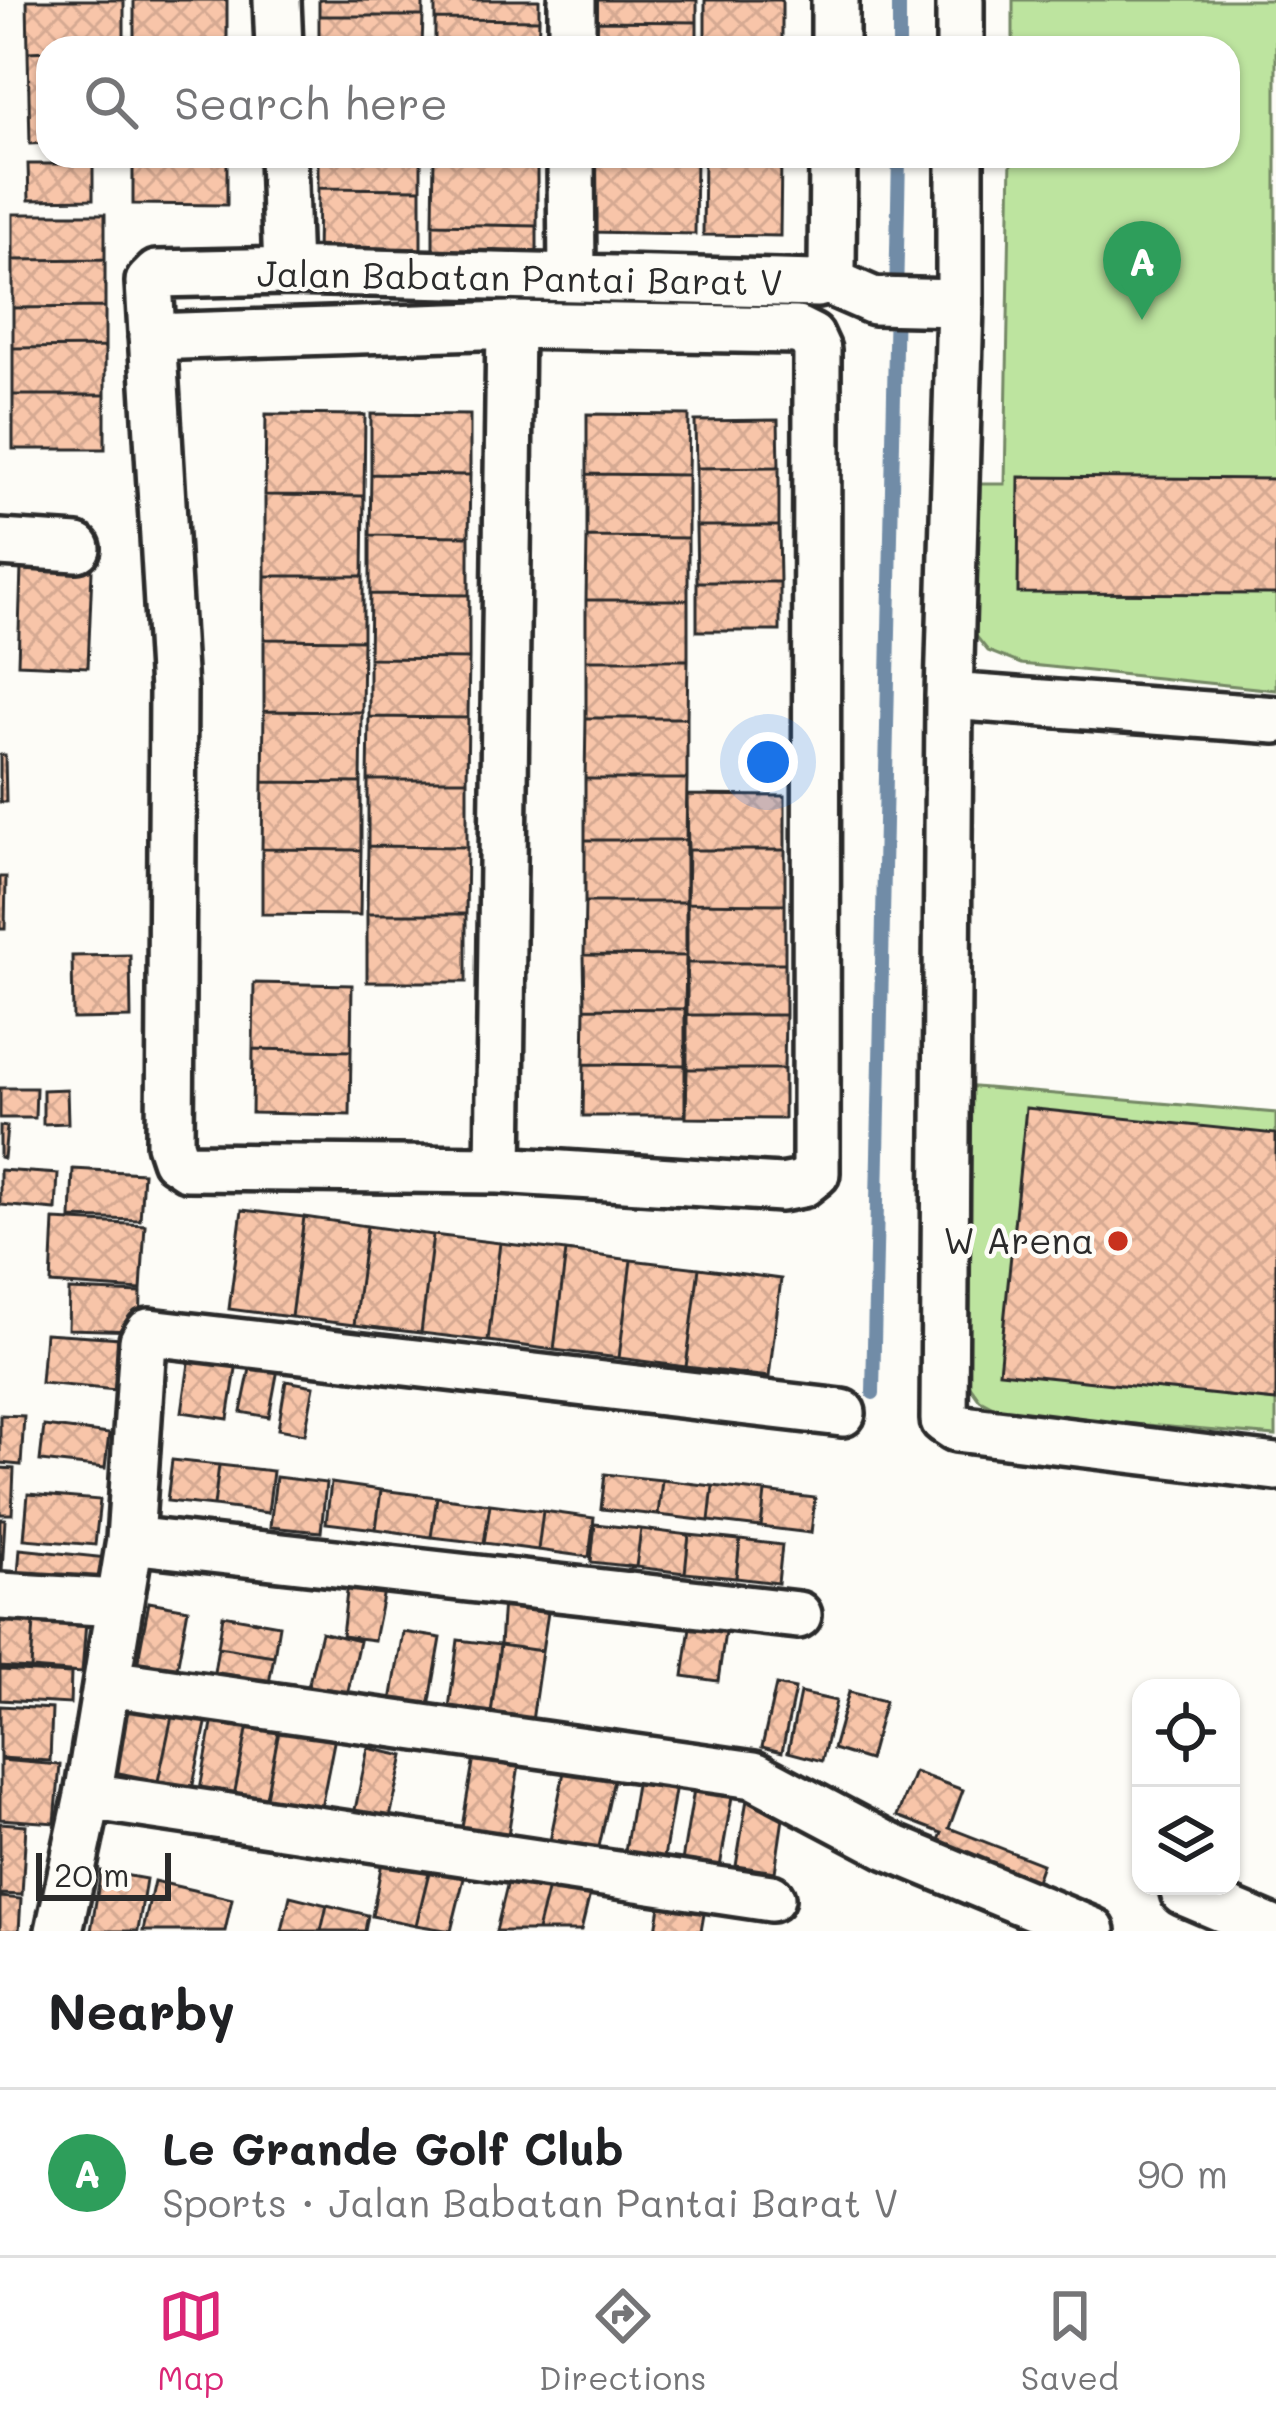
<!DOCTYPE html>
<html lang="en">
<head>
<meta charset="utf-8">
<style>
	:root { --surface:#fff; --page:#f6f6f6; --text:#202124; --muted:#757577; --line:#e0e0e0; --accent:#db2777 }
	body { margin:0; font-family:Mali,sans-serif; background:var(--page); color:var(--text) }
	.controls { position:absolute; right:36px; bottom:36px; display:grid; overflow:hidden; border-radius:24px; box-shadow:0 3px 9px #0004 }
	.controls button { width:108px; height:108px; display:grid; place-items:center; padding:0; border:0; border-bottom:3px solid var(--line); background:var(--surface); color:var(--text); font:60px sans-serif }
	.scale { position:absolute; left:36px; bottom:30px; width:135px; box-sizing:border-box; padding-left:12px; border:6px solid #2b2b2b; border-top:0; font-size:33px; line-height:42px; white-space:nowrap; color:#2b2b2b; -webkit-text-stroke:9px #fdfcf7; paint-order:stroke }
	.you { position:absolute; left:768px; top:762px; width:42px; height:42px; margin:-30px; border:9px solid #fff; border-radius:50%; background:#1a73e8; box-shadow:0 0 0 18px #1a73e833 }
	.badge { display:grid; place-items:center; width:78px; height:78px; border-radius:50%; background:var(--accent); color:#fff; font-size:39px; font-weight:700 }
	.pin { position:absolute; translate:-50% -99px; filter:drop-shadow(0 3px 6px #0008) }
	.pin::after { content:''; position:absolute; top:63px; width:42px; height:36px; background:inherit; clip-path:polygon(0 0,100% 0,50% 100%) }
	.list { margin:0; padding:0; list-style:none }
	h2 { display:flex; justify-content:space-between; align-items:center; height:156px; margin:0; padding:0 48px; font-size:51px }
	h2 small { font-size:39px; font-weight:400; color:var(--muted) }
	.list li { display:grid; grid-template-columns:78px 1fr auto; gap:36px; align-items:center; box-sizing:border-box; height:168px; padding:0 48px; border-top:3px solid var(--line) }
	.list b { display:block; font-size:45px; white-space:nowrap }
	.list p { margin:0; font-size:39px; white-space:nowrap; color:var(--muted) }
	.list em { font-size:39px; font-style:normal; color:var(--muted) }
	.icon { flex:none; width:66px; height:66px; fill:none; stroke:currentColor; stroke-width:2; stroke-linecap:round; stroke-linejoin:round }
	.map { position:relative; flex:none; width:1276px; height:1931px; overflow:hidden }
	.search { position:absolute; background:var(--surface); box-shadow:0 3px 9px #0004; left:36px; right:36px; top:36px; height:132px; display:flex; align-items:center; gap:30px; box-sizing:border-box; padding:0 42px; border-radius:36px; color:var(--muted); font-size:45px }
	.sheet { height:324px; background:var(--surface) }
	nav { display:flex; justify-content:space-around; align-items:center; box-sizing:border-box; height:168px; border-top:3px solid var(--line); background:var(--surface); font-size:33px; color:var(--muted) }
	nav a { display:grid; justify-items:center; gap:6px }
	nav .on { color:var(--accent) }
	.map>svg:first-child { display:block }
	.park { fill:#bde49f; stroke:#748865; stroke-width:3 }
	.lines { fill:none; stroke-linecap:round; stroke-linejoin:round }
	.stream { stroke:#718ca7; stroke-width:14 }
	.building { fill:url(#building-cross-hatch); stroke:#2b2b2b; stroke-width:3 }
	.minor-casing { stroke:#2b2b2b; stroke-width:54 }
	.minor { stroke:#fdfcf7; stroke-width:45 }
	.poi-dot { fill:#c8321e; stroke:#fdfcf7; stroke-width:4.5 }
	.labels { text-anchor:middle; stroke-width:9; stroke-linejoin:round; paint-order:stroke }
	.street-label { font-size:36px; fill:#2b2b2b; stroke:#fdfcf7 }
	.poi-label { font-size:36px; fill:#2b2b2b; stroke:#fdfcf7; text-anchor:end }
</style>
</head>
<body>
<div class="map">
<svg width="1276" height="1931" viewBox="0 0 1276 1931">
	<defs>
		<pattern id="building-cross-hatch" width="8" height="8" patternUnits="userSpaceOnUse" patternTransform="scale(3)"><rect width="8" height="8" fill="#f8c5a9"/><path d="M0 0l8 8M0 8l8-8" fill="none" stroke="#d5a992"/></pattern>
	</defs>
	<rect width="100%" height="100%" fill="#fdfcf7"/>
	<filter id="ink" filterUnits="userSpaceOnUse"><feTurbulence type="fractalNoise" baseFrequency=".00833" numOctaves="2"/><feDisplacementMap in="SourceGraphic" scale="24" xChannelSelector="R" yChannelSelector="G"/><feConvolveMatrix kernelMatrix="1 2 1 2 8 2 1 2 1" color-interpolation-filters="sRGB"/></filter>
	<g filter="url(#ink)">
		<path class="park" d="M 1013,0 L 1276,0 L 1276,690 L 1021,664 L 988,651 L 967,625 L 971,484 L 1005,484 L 1011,156 L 1228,156 L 1228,48 L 1013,48 Z
			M 963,1086 L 1276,1113 L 1276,1436 L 1005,1413 L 980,1400 L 958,1369 Z"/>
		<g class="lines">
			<path class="stream" d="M 899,48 L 899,0
				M 873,1393 L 899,156"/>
		</g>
		<path class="building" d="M 27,0 L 124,0 L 124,48 L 28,52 Z
			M 134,0 L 227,0 L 227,48 L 134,48 Z
			M 319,0 L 423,0 L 423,16 L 319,16 Z
			M 435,0 L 539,0 L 539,20 L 435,19 Z
			M 591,0 L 697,0 L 697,22 L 591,21 Z
			M 705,0 L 782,0 L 782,48 L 705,48 Z
			M 319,16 L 423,16 L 422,48 L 319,48 Z
			M 435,19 L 539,20 L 538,48 L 435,48 Z
			M 591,21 L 697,22 L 697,48 L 591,48 Z
			M 48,51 L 48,143 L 30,144 L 28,52 Z
			M 133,156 L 227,156 L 227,205 L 133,204 Z
			M 318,156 L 421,156 L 421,189 L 318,188 Z
			M 434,156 L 537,156 L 537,226 L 433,224 Z
			M 590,156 L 696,156 L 695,234 L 589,232 Z
			M 704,156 L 781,156 L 780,236 L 703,235 Z
			M 28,164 L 93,164 L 93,199 L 29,200 Z
			M 318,188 L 421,189 L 421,261 L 317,259 Z
			M 13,214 L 105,214 L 105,259 L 13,260 Z
			M 433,224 L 537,226 L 537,256 L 433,256 Z
			M 105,259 L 105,307 L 13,308 L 13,260 Z
			M 105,307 L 105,347 L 13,348 L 13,308 Z
			M 105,347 L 105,395 L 13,395 L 13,348 Z
			M 13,395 L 105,395 L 105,449 L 13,449 Z
			M 266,414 L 365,415 L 364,496 L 265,495 Z
			M 371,414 L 470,415 L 470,475 L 371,474 Z
			M 587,414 L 689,415 L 688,475 L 587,474 Z
			M 778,420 L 779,467 L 696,468 L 695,421 Z
			M 779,467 L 779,526 L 696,526 L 696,468 Z
			M 371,474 L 470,475 L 469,536 L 370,535 Z
			M 587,474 L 688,475 L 688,538 L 587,537 Z
			M 1019,477 L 1276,479 L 1276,594 L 1018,593 Z
			M 265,495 L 364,496 L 363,576 L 265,576 Z
			M 696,526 L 779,526 L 780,582 L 697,582 Z
			M 370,535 L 469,536 L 469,595 L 370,594 Z
			M 587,537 L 688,538 L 688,600 L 586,600 Z
			M 21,567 L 92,570 L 88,667 L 18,664 Z
			M 265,576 L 363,576 L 363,640 L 264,639 Z
			M 697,582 L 780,582 L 780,631 L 697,631 Z
			M 370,594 L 469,595 L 469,659 L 369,658 Z
			M 586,600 L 688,600 L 688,660 L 586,660 Z
			M 264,639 L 363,640 L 362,712 L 264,711 Z
			M 369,658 L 469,659 L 468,718 L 369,717 Z
			M 586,660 L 688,660 L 687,718 L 586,718 Z
			M 264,711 L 362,712 L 361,783 L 263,782 Z
			M 369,717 L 468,718 L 467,780 L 368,780 Z
			M 586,718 L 687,718 L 687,779 L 585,779 Z
			M 0,755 L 5,755 L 6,802 L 0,802 Z
			M 585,779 L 687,779 L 686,840 L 585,840 Z
			M 368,780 L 467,780 L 467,847 L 368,846 Z
			M 263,782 L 361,783 L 361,850 L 262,849 Z
			M 687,795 L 785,796 L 785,850 L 688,850 Z
			M 585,840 L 686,840 L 686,902 L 585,902 Z
			M 368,846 L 467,847 L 466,914 L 367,914 Z
			M 262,849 L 361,850 L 360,915 L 262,914 Z
			M 688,850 L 785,850 L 785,904 L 687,903 Z
			M 0,877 L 6,877 L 5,929 L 0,929 Z
			M 585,902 L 686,902 L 686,956 L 584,955 Z
			M 687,903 L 785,904 L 785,963 L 687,963 Z
			M 367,914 L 466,914 L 466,982 L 367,982 Z
			M 130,955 L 131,1018 L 73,1019 L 72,956 Z
			M 584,955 L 686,956 L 685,1009 L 585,1008 Z
			M 687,963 L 785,963 L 785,1015 L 687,1015 Z
			M 254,983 L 352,985 L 351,1051 L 253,1049 Z
			M 585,1008 L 685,1009 L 685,1065 L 584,1064 Z
			M 687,1015 L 785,1015 L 784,1069 L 687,1069 Z
			M 253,1049 L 351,1051 L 350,1115 L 252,1113 Z
			M 584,1064 L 685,1065 L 685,1116 L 583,1116 Z
			M 687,1069 L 784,1069 L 784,1119 L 686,1118 Z
			M 0,1088 L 36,1088 L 35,1118 L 0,1118 Z
			M 67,1089 L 68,1123 L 43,1124 L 43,1090 Z
			M 1026,1108 L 1276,1134 L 1276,1401 L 999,1372 Z
			M 0,1126 L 7,1127 L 4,1158 L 0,1157 Z
			M 73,1169 L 143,1173 L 140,1220 L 71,1218 Z
			M 0,1170 L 58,1174 L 56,1210 L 0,1205 Z
			M 242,1210 L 304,1217 L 291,1317 L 229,1309 Z
			M 304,1217 L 367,1226 L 354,1325 L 291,1317 Z
			M 54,1220 L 145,1225 L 141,1290 L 51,1284 Z
			M 367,1226 L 433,1235 L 421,1333 L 354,1325 Z
			M 433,1235 L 500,1243 L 488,1341 L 421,1333 Z
			M 500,1243 L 566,1251 L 554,1350 L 488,1341 Z
			M 566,1251 L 631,1260 L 619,1358 L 554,1350 Z
			M 631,1260 L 699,1268 L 686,1367 L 619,1358 Z
			M 699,1268 L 781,1279 L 769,1377 L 686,1367 Z
			M 69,1290 L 141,1293 L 140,1331 L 68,1329 Z
			M 45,1333 L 121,1338 L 117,1390 L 41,1383 Z
			M 191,1349 L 238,1356 L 228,1419 L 182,1412 Z
			M 251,1364 L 278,1369 L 269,1417 L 241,1412 Z
			M 286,1381 L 314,1386 L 305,1434 L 278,1429 Z
			M 0,1415 L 24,1416 L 21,1465 L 0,1463 Z
			M 44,1426 L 109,1434 L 105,1468 L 40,1461 Z
			M 172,1460 L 219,1465 L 214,1506 L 167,1501 Z
			M 219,1465 L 273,1471 L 268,1513 L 214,1506 Z
			M 0,1468 L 14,1469 L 12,1514 L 0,1514 Z
			M 605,1474 L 662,1480 L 658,1515 L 601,1509 Z
			M 276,1477 L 326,1483 L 321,1532 L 270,1527 Z
			M 662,1480 L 713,1486 L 709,1521 L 658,1515 Z
			M 331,1483 L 381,1490 L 376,1529 L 326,1523 Z
			M 713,1486 L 765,1492 L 761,1527 L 709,1521 Z
			M 381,1490 L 437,1497 L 431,1537 L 376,1529 Z
			M 765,1492 L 815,1498 L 811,1533 L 761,1527 Z
			M 28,1494 L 100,1500 L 95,1545 L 24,1539 Z
			M 437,1497 L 490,1504 L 484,1543 L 431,1537 Z
			M 490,1504 L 543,1511 L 538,1550 L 484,1543 Z
			M 543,1511 L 594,1518 L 589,1557 L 538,1550 Z
			M 0,1519 L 5,1519 L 2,1571 L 0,1571 Z
			M 595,1524 L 641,1529 L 636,1567 L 591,1562 Z
			M 641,1529 L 689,1535 L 685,1573 L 636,1567 Z
			M 689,1535 L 740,1540 L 736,1578 L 685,1573 Z
			M 740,1540 L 782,1545 L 778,1583 L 736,1578 Z
			M 20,1549 L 108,1558 L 104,1596 L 17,1587 Z
			M 349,1574 L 385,1586 L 374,1640 L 342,1636 Z
			M 504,1585 L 551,1593 L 542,1651 L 500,1645 Z
			M 0,1602 L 35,1605 L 31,1669 L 0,1667 Z
			M 149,1602 L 188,1609 L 175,1679 L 136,1671 Z
			M 35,1605 L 87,1608 L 82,1673 L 31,1669 Z
			M 692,1613 L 727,1618 L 718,1681 L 683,1676 Z
			M 223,1615 L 279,1625 L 274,1656 L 218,1647 Z
			M 321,1632 L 359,1641 L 344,1709 L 305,1700 Z
			M 403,1632 L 441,1638 L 429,1707 L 391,1701 Z
			M 458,1640 L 500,1645 L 489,1729 L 447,1723 Z
			M 500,1645 L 542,1651 L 530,1735 L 489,1729 Z
			M 218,1647 L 274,1656 L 267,1694 L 212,1685 Z
			M 0,1670 L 71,1674 L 70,1704 L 0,1700 Z
			M 776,1685 L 795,1689 L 782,1752 L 762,1747 Z
			M 133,1688 L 176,1698 L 158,1781 L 114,1772 Z
			M 849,1692 L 885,1701 L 869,1760 L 833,1749 Z
			M 800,1693 L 836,1701 L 822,1761 L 788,1752 Z
			M 176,1698 L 210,1705 L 192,1789 L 158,1781 Z
			M 0,1706 L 52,1709 L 50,1761 L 0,1758 Z
			M 215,1708 L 250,1715 L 234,1796 L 200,1789 Z
			M 250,1715 L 281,1721 L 265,1802 L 234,1796 Z
			M 281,1721 L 336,1732 L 320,1813 L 265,1802 Z
			M 476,1745 L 521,1753 L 508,1835 L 462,1827 Z
			M 368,1748 L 404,1756 L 388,1826 L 353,1819 Z
			M 0,1760 L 60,1765 L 55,1823 L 0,1819 Z
			M 566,1762 L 615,1775 L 598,1851 L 550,1841 Z
			M 638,1772 L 677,1778 L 664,1858 L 625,1851 Z
			M 697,1772 L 735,1779 L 720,1867 L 682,1861 Z
			M 914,1772 L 963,1790 L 949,1828 L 1042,1864 L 1033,1889 L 934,1852 L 942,1833 L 897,1816 Z
			M 748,1793 L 786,1798 L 775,1872 L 736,1866 Z
			M 0,1823 L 26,1825 L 22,1895 L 0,1894 Z
			M 384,1851 L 431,1864 L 416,1925 L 372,1916 Z
			M 431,1864 L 466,1870 L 451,1931 L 416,1925 Z
			M 101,1871 L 146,1879 L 138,1931 L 91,1931 Z
			M 510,1873 L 549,1883 L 537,1931 L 496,1931 Z
			M 154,1881 L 232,1899 L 225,1931 L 143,1931 Z
			M 549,1883 L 590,1894 L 581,1931 L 537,1931 Z
			M 663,1888 L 707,1897 L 701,1931 L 656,1931 Z
			M 290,1896 L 327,1905 L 321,1931 L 282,1931 Z
			M 0,1897 L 21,1899 L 19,1931 L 0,1931 Z
			M 327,1905 L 368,1915 L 365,1931 L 321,1931 Z"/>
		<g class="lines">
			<g class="minor-casing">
				<path id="minor" d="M 277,0 L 279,48
					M 960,0 L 960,48
					M 572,48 L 572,0
					M 835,48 L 835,0
					M 283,156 L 287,271
					M 571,156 L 572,277
					M 960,156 L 960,303
					M 828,281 L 874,301 L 960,303 L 949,696 L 944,1420 L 956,1428 L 1276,1467
					M 152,337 L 510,325
					M 0,543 L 77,548
					M 949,696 L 1276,720
					M 499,1170 L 510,325 L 797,330 L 811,337 L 817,350 L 816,1173 L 802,1184 L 781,1188 L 499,1170 L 187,1167 L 175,1159 L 170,1144 L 173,690 L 149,282 L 157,274 L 287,271 L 817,284 L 828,281 L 832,270 L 833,156
					M 130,1540 L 798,1615
					M 0,1596 L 118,1603
					M 108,1683 L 754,1775 L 888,1846 L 1092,1931
					M 88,1796 L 771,1898
					M 1184,1892 L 1276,1931
					M 59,1931 L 88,1796 L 130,1540 L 143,1341 L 149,1332 L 842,1413"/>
			</g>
			<use href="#minor" class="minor"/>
		</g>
	</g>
	<circle class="poi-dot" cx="1118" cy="1241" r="12"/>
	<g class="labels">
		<g class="street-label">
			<text transform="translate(520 278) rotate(1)" y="13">Jalan Babatan Pantai Barat V</text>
		</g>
		<g class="poi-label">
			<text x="1094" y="1254">W Arena</text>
		</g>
	</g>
</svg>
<div class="controls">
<button><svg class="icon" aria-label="locate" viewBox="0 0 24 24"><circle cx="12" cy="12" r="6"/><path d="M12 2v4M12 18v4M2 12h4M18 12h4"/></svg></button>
<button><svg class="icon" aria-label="layers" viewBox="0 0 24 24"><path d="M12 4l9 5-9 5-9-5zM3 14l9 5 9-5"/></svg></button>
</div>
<div class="scale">20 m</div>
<div class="you"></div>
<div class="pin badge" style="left:1142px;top:320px;background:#2e9e5b">A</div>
<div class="search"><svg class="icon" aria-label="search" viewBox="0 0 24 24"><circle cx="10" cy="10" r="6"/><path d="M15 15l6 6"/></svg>Search here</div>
</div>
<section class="sheet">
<h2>Nearby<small></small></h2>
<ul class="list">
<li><span class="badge" style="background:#2e9e5b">A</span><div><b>Le Grande Golf Club</b><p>Sports · Jalan Babatan Pantai Barat V</p></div><em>90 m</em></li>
</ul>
</section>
<nav>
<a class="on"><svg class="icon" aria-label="map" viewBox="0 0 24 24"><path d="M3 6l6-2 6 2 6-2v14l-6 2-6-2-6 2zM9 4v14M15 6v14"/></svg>Map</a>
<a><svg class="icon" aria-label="directions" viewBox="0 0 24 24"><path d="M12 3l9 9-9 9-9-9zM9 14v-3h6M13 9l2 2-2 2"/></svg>Directions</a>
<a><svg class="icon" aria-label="saved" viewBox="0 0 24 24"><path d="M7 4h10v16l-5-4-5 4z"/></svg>Saved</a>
</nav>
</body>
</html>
